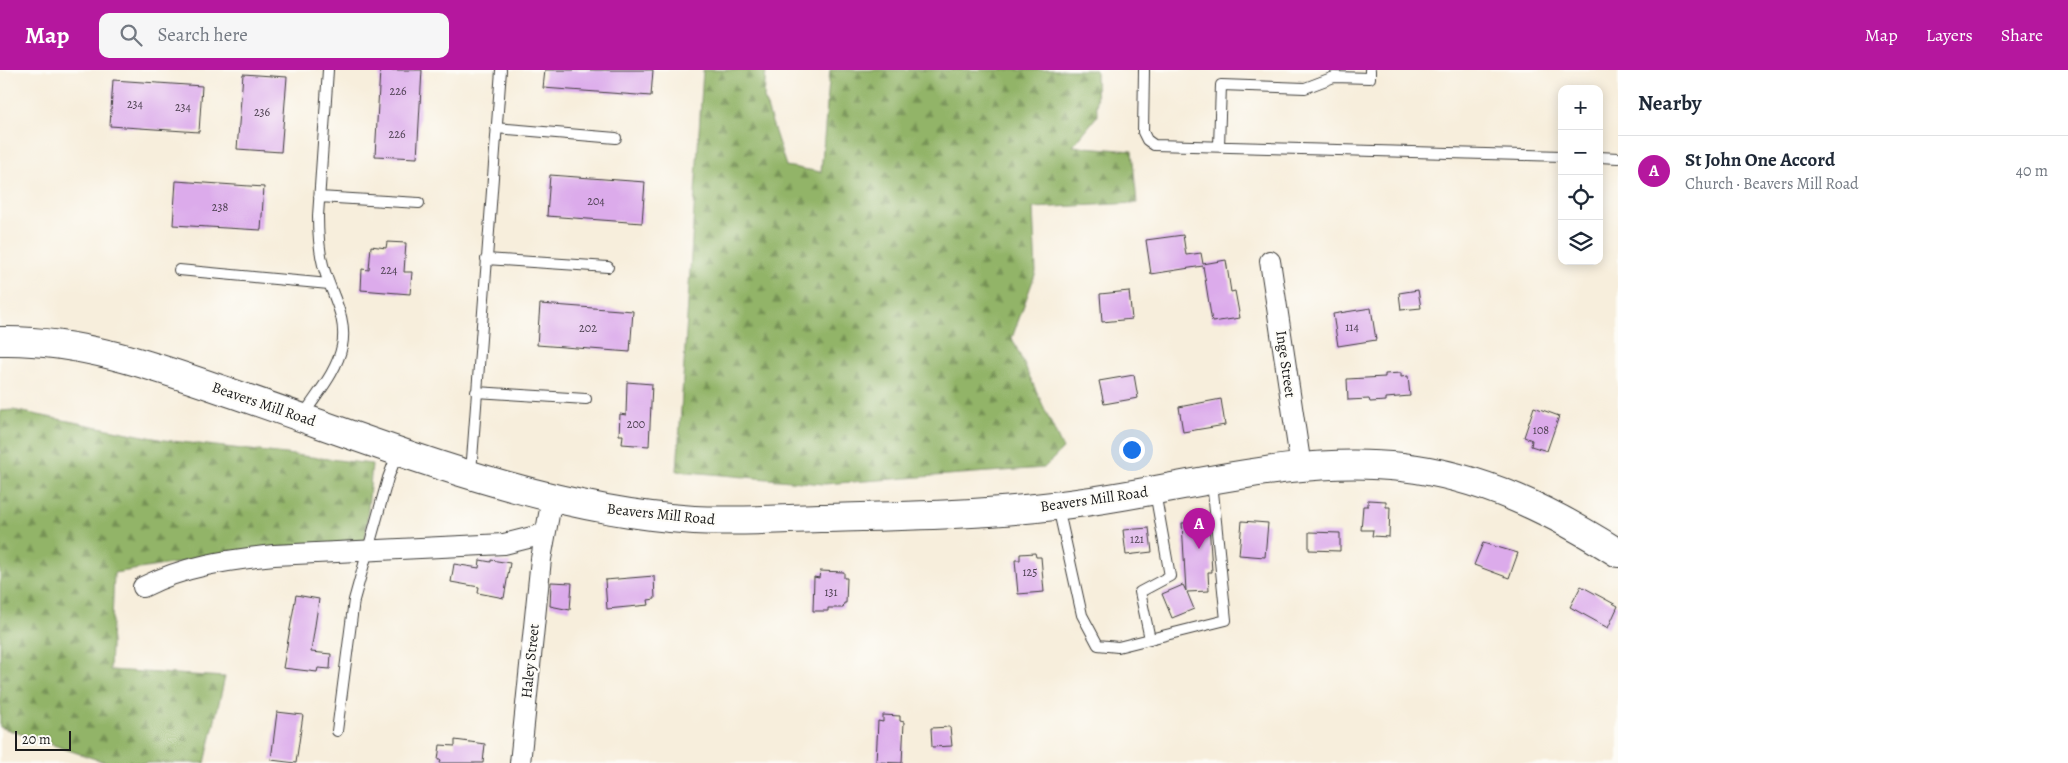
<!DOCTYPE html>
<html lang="en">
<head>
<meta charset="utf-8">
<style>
	:root { --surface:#fff; --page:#f6f6f7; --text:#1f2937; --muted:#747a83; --line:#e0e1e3; --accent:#b5179e }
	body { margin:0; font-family:Alegreya,serif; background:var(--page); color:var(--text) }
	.controls { position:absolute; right:15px; top:15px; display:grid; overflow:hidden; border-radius:10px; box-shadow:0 2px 12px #0003 }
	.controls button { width:45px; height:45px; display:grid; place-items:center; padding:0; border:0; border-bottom:1px solid var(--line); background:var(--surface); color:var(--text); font:25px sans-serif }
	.scale { position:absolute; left:15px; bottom:12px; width:56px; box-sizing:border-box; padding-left:5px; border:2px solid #1c1c1c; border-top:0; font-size:14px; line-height:18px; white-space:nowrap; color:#1c1c1c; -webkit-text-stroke:4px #fdfcf7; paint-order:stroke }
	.you { position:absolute; left:1131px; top:379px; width:18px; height:18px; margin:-12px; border:4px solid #fff; border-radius:50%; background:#1a73e8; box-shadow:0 0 0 8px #1a73e833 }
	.badge { display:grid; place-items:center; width:32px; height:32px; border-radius:50%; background:var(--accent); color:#fff; font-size:16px; font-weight:700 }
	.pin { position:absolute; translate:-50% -41px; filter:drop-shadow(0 1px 2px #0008) }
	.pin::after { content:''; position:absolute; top:26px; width:18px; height:15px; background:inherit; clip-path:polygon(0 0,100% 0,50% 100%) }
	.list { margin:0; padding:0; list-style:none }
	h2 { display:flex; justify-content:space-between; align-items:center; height:65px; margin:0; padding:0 20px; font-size:21px }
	h2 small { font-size:16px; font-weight:400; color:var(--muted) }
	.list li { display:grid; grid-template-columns:32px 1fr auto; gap:15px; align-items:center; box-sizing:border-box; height:70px; padding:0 20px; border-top:1px solid var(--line) }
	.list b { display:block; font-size:19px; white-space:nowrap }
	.list p { margin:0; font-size:16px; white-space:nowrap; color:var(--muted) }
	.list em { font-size:16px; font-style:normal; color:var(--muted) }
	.icon { flex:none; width:28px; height:28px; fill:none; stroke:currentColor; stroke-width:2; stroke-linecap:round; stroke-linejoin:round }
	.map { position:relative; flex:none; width:1618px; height:693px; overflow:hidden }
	header { display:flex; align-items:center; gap:30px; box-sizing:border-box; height:70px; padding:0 25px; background:var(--accent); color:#fff }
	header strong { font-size:24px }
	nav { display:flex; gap:28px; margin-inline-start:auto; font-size:18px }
	.search { width:350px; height:45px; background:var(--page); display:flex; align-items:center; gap:12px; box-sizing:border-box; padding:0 18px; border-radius:10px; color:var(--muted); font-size:19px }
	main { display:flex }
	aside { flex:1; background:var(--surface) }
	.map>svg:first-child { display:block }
	.forest { fill:url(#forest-firs); stroke:#576842 }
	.building { fill:#dcabeb }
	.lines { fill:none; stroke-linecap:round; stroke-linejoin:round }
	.lane-casing { stroke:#3d3c39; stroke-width:12 }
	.street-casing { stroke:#3d3c39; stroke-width:22 }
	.secondary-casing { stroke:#3d3c39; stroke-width:30 }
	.lane { stroke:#fff; stroke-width:10 }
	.street { stroke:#fff; stroke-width:20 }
	.secondary { stroke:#fff; stroke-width:28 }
	.labels { text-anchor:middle; stroke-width:4.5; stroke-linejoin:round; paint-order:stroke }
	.number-label { font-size:12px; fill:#4c4050 }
	.street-label { font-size:15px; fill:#1c1c1c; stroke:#fdfcf7 }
</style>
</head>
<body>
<header>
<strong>Map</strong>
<div class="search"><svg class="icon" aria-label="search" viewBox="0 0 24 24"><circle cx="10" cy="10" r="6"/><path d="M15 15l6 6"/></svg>Search here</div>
<nav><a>Map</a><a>Layers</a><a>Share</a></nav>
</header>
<main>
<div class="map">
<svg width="1618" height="693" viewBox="0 0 1618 693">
	<defs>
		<pattern id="forest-firs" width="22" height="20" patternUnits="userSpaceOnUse" patternTransform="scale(1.25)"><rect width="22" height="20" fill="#92b468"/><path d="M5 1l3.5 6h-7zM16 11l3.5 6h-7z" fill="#769255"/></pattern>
	</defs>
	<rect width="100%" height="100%" fill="#fdfcf7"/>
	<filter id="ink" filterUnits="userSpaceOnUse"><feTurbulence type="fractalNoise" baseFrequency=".02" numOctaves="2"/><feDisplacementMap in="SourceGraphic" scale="10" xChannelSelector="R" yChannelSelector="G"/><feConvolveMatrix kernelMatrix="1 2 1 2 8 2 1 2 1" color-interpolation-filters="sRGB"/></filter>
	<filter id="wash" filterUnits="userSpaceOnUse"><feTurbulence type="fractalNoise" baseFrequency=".0096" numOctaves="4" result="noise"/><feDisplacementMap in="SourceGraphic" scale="20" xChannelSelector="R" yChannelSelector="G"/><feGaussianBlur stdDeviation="1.12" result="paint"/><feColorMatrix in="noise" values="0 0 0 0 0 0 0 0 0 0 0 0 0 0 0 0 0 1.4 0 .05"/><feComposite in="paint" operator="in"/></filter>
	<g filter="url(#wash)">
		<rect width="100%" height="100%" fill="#f7eedc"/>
		<path class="forest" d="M 703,0 L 766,0 L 764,28 L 786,96 L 821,102 L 830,0 L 1096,0 L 1097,46 L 1073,76 L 1132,81 L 1137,133 L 1033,138 L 1036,202 L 1012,268 L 1063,379 L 1044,398 L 824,414 L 677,401 Z
			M 13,340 L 164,370 L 372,394 L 365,473 L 280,477 L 114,503 L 110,600 L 225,607 L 205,693 L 107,693 L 0,657 L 0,341 Z"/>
		<g id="blocks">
			<path class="building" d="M 380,0 L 422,0 L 417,88 L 375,86 Z
				M 545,0 L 653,0 L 651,26 L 543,18 Z
				M 243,4 L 287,7 L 281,82 L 237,79 Z
				M 113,10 L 202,16 L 199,62 L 110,56 Z
				M 550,105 L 645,112 L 642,153 L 547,146 Z
				M 176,111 L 264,117 L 261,160 L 173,155 Z
				M 1183,165 L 1186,185 L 1201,183 L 1203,194 L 1226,190 L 1231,222 L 1235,221 L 1240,248 L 1212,252 L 1203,196 L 1151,204 L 1146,170 Z
				M 387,172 L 406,173 L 404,202 L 412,202 L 410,224 L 361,220 L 362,199 L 369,200 L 371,176 L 386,178 Z
				M 1418,220 L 1421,238 L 1401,240 L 1399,223 Z
				M 1129,221 L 1132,249 L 1102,252 L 1100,224 Z
				M 540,234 L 633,241 L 630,282 L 537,275 Z
				M 1371,238 L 1376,270 L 1338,276 L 1333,244 Z
				M 1401,303 L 1401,307 L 1408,306 L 1410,326 L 1386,328 L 1386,331 L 1370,332 L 1369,329 L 1348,330 L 1347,309 L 1385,307 L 1385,304 Z
				M 1134,305 L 1138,328 L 1104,334 L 1099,311 Z
				M 627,312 L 652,314 L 649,376 L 622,374 L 623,365 L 619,365 L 620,344 L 626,345 Z
				M 1221,329 L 1225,355 L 1183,362 L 1179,337 Z
				M 1534,337 L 1559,346 L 1547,381 L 1531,376 L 1532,370 L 1524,367 Z
				M 1368,430 L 1386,431 L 1386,437 L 1390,437 L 1389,467 L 1372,466 L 1373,460 L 1361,460 L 1363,436 L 1368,436 Z
				M 1242,451 L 1268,453 L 1265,487 L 1239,485 Z
				M 1201,452 L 1209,452 L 1212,502 L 1208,502 L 1209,521 L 1187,522 L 1194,539 L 1172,548 L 1162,524 L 1183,515 L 1186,521 L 1182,453 Z
				M 1149,458 L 1152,482 L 1126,485 L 1123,460 Z
				M 1309,462 L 1340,463 L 1340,481 L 1309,480 Z
				M 1483,473 L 1518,483 L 1509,508 L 1474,495 Z
				M 1035,483 L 1036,487 L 1041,487 L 1044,522 L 1018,524 L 1015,490 L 1020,490 L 1020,484 Z
				M 480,490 L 491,492 L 491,490 L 510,493 L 504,528 L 478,523 L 479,517 L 451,512 L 454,494 L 479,498 Z
				M 820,501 L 844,502 L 844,508 L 847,508 L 846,533 L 844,533 L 843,538 L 828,538 L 828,541 L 813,541 L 814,507 L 819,508 Z
				M 654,506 L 655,529 L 648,530 L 649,535 L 607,539 L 605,510 Z
				M 551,512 L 572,513 L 570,540 L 550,536 Z
				M 1581,516 L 1618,536 L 1608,558 L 1570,537 Z
				M 296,525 L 319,529 L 311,582 L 331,584 L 330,599 L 318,598 L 317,602 L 283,598 Z
				M 277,642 L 303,645 L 296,693 L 271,690 Z
				M 883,645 L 900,646 L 900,651 L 904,652 L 902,693 L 876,692 L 878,651 L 883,652 Z
				M 950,657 L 952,676 L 932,677 L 931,658 Z
				M 455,670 L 485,674 L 483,693 L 440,693 L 441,690 L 438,690 L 440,675 L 455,676 Z"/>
		</g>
	</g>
	<g filter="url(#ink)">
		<use href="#blocks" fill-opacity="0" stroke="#3d3c39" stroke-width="1"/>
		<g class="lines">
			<g class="lane-casing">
				<path id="lane" d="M 1144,0 L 1143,62 L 1147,70 L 1154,75 L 1562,86
					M 496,58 L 616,68
					M 1219,76 L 1221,15 L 1305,18 L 1334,7 L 1370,8 L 1370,0
					M 1599,87 L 1618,88
					M 319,127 L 419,133
					M 486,189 L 608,197
					M 179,200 L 329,214
					M 476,322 L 586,329
					M 303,346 C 316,325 337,302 342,276 C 348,246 330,223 323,195 C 319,179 318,162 318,146 L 328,0
					M 471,403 L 501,0
					M 1058,437 L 1082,545 L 1098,575 L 1118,577 L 1226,550 L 1212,412
					M 1150,569 L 1140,522 L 1170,506 L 1155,422
					M 337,661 L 354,530 L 388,408 L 398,382"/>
			</g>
			<g class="street-casing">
				<path id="street" d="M 1270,191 L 1301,397
					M 143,517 C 184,496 228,490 274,485 L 504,474 L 544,464
					M 520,693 L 541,489 L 552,428"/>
			</g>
			<g class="secondary-casing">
				<path id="secondary" d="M 0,271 C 84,269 165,300 243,327 C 386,376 543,441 694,450 C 736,452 778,449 820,448 C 901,446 982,445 1062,435 C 1175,422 1288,384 1402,397 C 1482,406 1552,441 1618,483"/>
			</g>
			<use href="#lane" class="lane"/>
			<use href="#street" class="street"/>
			<use href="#secondary" class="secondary"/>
		</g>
	</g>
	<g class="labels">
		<g class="number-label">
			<text x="398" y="25">226</text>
			<text x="135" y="38">234</text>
			<text x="183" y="41">234</text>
			<text x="262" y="46">236</text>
			<text x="397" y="68">226</text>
			<text x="596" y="135">204</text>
			<text x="220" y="141">238</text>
			<text x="389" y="204">224</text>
			<text x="1352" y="261">114</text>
			<text x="588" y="262">202</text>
			<text x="636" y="358">200</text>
			<text x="1541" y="364">108</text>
			<text x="1137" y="473">121</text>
			<text x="1030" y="506">125</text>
			<text x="831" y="526">131</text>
		</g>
		<g class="street-label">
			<text transform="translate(1286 294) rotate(82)" y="5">Inge Street</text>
			<text transform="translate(264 334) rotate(19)" y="5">Beavers Mill Road</text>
			<text transform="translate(1094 429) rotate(-8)" y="5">Beavers Mill Road</text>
			<text transform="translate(661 444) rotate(6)" y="5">Beavers Mill Road</text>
			<text transform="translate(530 591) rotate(-84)" y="5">Haley Street</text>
		</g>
	</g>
</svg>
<div class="controls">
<button>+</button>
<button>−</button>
<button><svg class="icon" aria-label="locate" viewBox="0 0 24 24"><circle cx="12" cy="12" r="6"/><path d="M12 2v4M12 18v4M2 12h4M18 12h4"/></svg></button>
<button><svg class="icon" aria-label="layers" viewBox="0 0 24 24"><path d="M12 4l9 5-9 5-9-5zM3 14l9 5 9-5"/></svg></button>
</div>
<div class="scale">20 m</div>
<div class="you"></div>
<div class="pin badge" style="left:1199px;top:479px">A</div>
</div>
<aside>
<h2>Nearby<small></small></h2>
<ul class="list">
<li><span class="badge">A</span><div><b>St John One Accord</b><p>Church · Beavers Mill Road</p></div><em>40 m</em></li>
</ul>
</aside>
</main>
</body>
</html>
